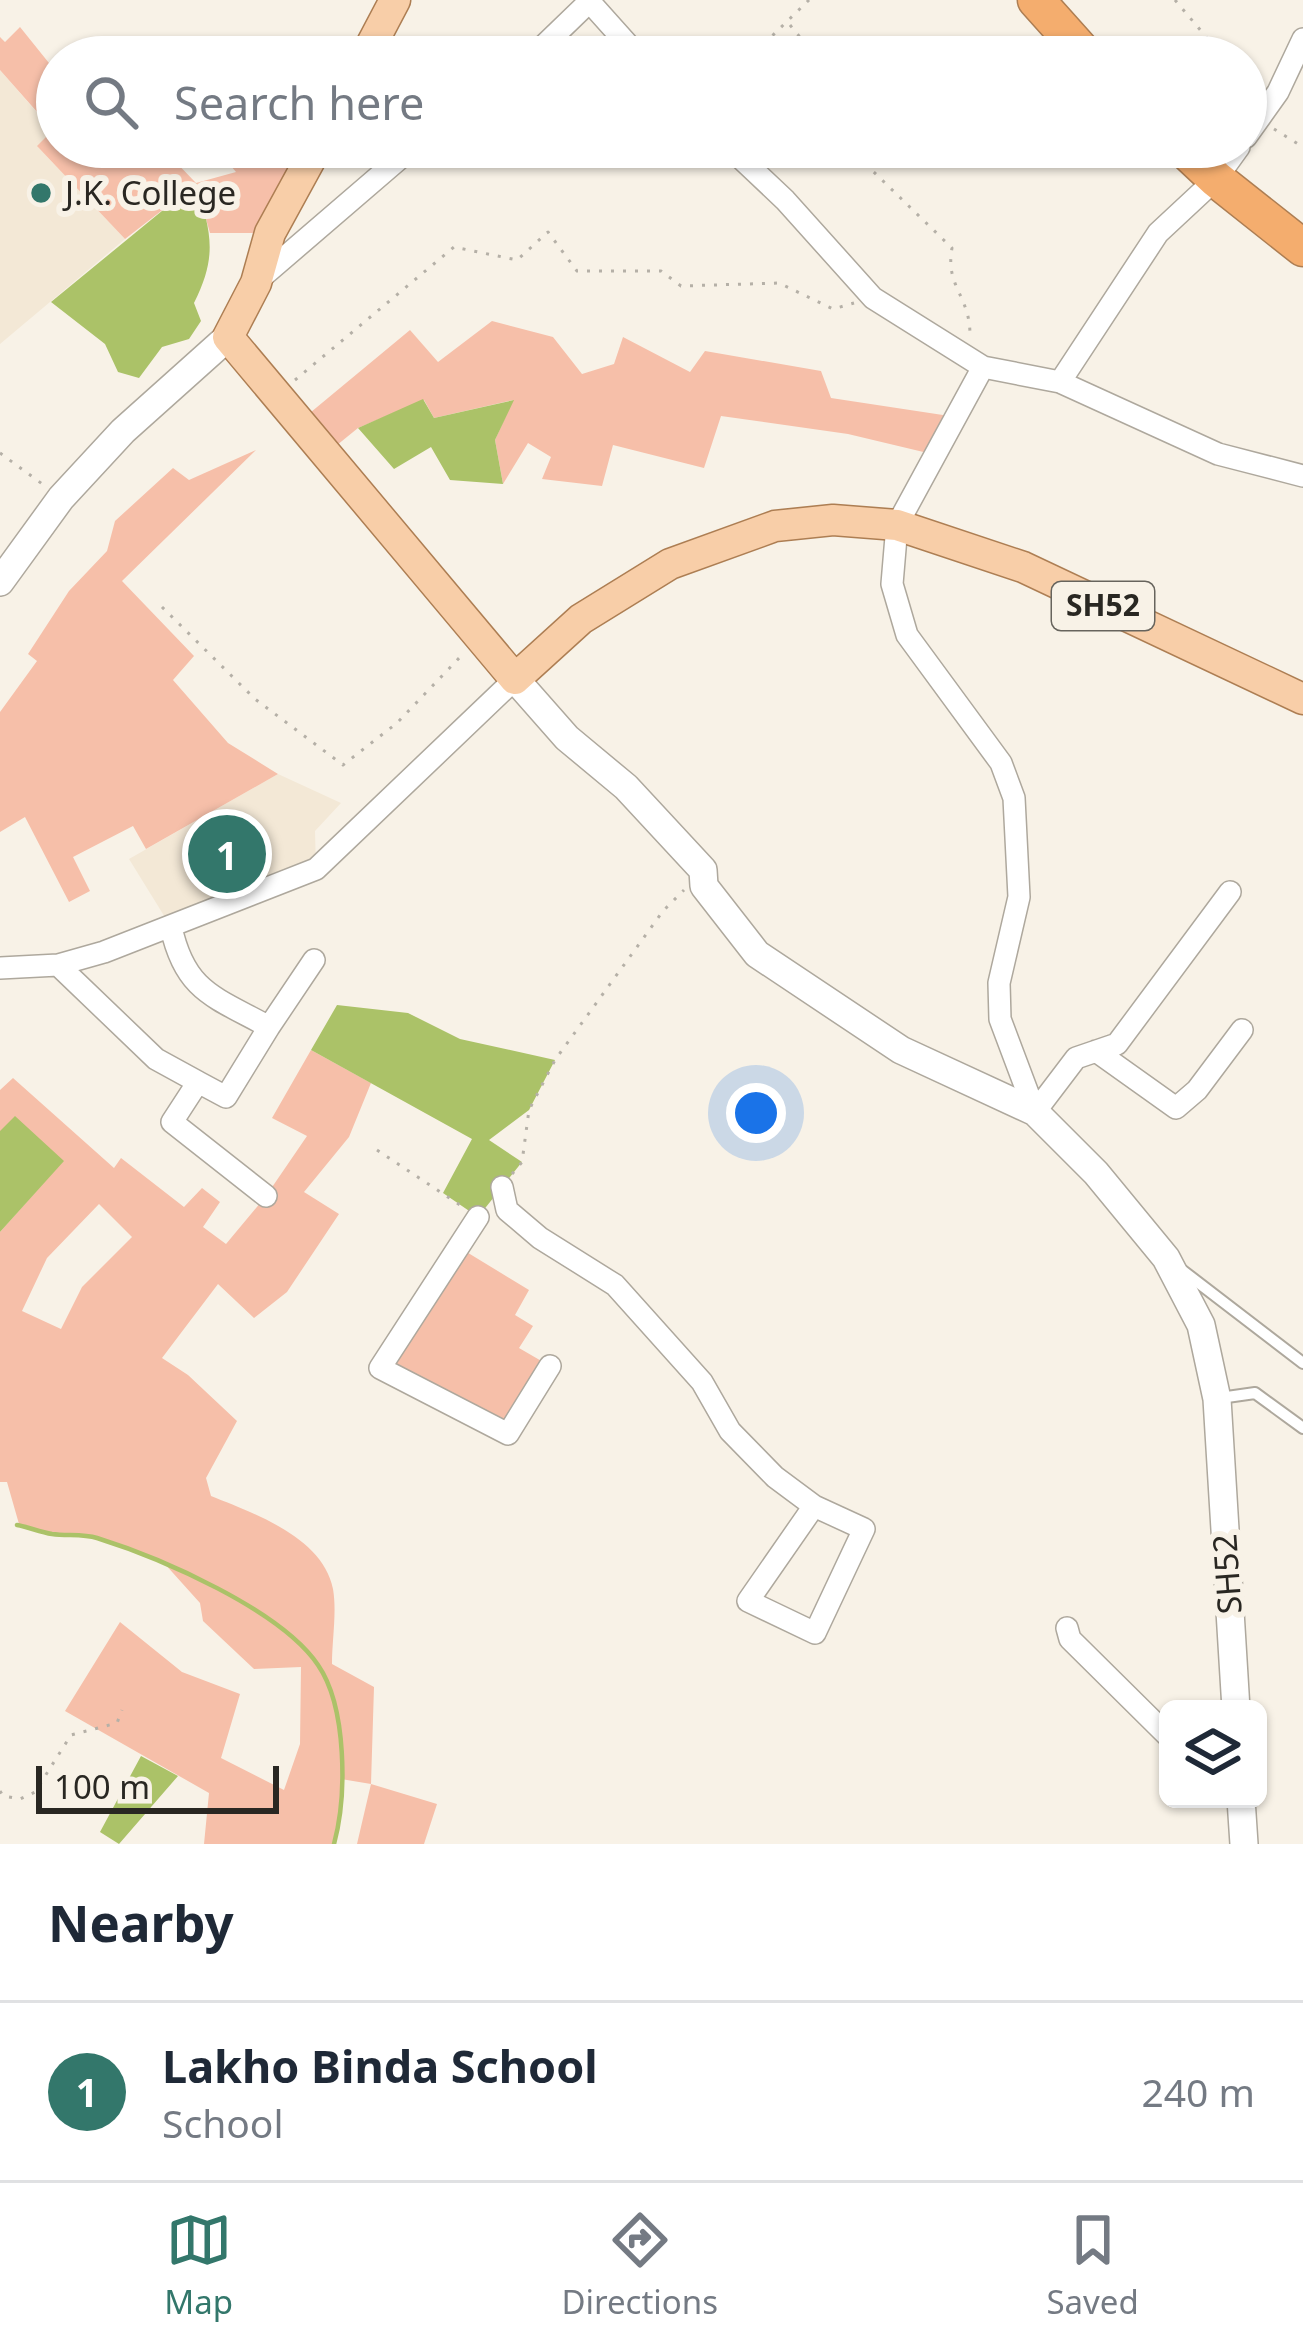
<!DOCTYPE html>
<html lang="en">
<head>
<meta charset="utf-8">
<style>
	:root { --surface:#fff; --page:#f6f6f7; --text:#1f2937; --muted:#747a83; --line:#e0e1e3; --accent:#33776b }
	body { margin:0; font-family:"Noto Sans",sans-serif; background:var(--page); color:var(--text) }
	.controls { position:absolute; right:36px; bottom:36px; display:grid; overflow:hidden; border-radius:18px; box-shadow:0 3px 9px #0004 }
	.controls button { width:108px; height:108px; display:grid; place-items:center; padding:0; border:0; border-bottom:3px solid var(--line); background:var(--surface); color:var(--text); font:60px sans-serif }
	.scale { position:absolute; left:36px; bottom:30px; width:243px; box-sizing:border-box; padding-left:12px; border:6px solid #292722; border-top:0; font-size:33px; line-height:42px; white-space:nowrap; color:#292722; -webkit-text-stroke:9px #f8f2e7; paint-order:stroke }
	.you { position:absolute; left:756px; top:1113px; width:42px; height:42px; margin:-30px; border:9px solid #fff; border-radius:50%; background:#1a73e8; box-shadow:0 0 0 18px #1a73e833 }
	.badge { display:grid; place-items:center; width:78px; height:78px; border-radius:50%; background:var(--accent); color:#fff; font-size:39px; font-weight:700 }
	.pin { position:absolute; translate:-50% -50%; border:6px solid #fff; box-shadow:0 3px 12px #0006 }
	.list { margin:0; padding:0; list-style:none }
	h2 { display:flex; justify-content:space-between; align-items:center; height:156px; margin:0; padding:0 48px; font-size:51px }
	h2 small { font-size:39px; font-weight:400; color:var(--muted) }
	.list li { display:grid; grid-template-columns:78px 1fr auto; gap:36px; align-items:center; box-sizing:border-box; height:180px; padding:0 48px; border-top:3px solid var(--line) }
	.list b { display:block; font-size:45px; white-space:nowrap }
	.list p { margin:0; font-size:39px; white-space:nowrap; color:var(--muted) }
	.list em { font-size:39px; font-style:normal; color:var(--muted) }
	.icon { flex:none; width:66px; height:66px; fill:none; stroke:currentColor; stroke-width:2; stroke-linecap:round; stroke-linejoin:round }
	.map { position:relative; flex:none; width:1303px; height:1844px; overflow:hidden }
	.search { position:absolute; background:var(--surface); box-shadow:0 3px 9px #0004; left:36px; right:36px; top:36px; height:132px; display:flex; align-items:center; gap:30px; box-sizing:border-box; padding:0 42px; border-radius:66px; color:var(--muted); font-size:45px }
	.sheet { height:336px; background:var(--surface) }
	nav { display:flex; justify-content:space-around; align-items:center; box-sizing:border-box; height:168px; border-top:3px solid var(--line); background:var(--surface); font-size:33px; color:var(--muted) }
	nav a { display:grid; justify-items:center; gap:6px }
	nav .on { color:var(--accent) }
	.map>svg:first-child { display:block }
	.built { fill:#f3e8d6 }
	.green { fill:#f6bfa9; fill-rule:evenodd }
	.water { fill:#abc268 }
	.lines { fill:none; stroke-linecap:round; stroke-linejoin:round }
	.stream { stroke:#abc268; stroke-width:4.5 }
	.lane-casing { stroke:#aea89d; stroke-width:14 }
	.street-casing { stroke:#aea89d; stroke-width:24 }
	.secondary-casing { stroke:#aea89d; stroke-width:30 }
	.primary-casing { stroke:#ad7e53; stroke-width:33 }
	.highway-casing { stroke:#ad7e53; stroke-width:39 }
	.path { stroke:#b5b0a7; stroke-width:3; stroke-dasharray:3 9; stroke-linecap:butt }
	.lane { stroke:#fff; stroke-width:10 }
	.street { stroke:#fff; stroke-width:21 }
	.secondary { stroke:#fff; stroke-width:27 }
	.primary { stroke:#f8cea8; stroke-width:30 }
	.highway { stroke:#f4ad6e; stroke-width:36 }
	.poi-dot { fill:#33776b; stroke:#f8f2e7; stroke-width:4.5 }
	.labels { text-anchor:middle; stroke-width:12; stroke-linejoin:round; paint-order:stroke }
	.shield { fill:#f8f2e7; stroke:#67645d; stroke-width:3 }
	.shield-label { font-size:30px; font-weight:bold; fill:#292722 }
	.poi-label { font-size:33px; fill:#292722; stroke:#f8f2e7; text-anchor:start }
	.street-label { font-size:33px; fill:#292722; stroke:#f8f2e7 }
</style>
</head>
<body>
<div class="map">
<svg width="1303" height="1844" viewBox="0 0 1303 1844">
	<rect width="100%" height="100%" fill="#f8f2e7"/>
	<path class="built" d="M 0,70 L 53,131 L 38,147 L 125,239 L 0,344 Z
		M 278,774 L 341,803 L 315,831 L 316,869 L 171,927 L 129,859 Z"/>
	<path class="green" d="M 20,27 L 57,73 L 57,147 L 178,147 L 170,156 L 196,183 L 236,172 L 215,147 L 307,147 L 270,233 L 210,233 L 196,184 L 125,239 L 37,146 L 53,130 L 0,70 L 0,37 L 5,42 Z
		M 492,321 L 553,337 L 582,374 L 614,364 L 623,337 L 690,372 L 705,351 L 821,371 L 831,398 L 956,417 L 936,455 L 848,434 L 721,416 L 704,468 L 613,445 L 602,486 L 542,479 L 551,457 L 528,443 L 503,484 L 495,440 L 513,400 L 434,418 L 424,400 L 358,428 L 326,454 L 299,422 L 410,330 L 438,362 Z
		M 256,450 L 122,581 L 194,656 L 173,680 L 228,743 L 278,774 L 146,849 L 133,826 L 73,857 L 90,891 L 69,902 L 25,817 L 0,832 L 0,712 L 37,661 L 28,654 L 69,591 L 107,551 L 115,521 L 173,468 L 189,480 Z
		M 311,1050 L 371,1083 L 349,1137 L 304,1192 L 339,1214 L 287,1292 L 254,1318 L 218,1284 L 162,1358 L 188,1375 L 237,1421 L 206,1478 L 211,1496 C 253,1513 323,1537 333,1589 C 337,1612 332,1640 332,1664 L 374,1687 L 371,1784 L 437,1804 L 424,1844 L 357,1844 L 371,1784 L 341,1779 L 341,1819 L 334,1844 L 204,1844 L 209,1793 L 65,1711 L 120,1622 L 182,1672 L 240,1694 L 221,1758 L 284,1790 L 300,1744 L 301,1667 L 254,1669 L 203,1621 L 200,1603 L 164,1563 L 92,1536 L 48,1534 L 19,1524 L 7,1482 L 0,1482 L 0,1232 L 63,1161 L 0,1131 L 0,1090 L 13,1078 L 114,1168 L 121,1158 L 184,1207 L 202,1188 L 220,1202 L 203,1227 L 226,1244 L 266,1196 L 307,1136 L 272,1118 ZM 99,1204 L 132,1237 L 82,1287 L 61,1329 L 22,1311 L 47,1258 Z
		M 460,1248 L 529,1290 L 515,1315 L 533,1326 L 519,1348 L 550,1366 L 508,1434 L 380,1368 Z"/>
	<path class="water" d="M 196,183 C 211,233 218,255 194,303 L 201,321 L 189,339 L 162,347 L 139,378 L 118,372 L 105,344 L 51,302 Z
		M 423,399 L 434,418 L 514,400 L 495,440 L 503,484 L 450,480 L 431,447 L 394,469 L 358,428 Z
		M 337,1005 L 408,1013 L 460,1039 L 555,1060 L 529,1110 L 489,1140 L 522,1162 L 478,1217 L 443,1193 L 472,1139 L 311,1050 Z
		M 15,1116 L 64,1161 L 0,1232 L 0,1131 Z
		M 141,1756 L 178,1776 L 119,1844 L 100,1832 Z"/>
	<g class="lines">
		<path class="stream" d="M 17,1525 C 28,1527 40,1532 52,1534 C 67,1536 83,1534 97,1538 C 161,1558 281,1610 318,1665 C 347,1707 347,1796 334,1844"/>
		<g class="lane-casing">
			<path id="lane" d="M 1183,1271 L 1303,1363
				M 1220,1398 L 1255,1393 L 1303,1428"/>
		</g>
		<g class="street-casing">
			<path id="street" d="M 588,0 L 639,57
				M 532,57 L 591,0
				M 1246,137 L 1278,92 L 1303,39
				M 729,147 L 785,200 L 873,298 L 983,367 L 1060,382 L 1218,454 L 1303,476
				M 256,282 L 413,147
				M 983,367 L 897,525 L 892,584 L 907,635 L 1001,763 L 1014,798 L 1019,897 L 999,983 L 1000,1019 L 1035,1112
				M 1060,382 L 1158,233 L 1216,179 L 1239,147
				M 171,927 C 185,992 215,997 269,1027 L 314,960
				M 58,965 L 156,1059 L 198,1082 L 172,1122 L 266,1196
				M 0,968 L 58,965 L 104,952 L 316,869 L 515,679
				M 1096,1051 L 1176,1108 L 1197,1090 L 1242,1030
				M 198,1082 L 226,1097 L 269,1027
				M 1035,1112 L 1076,1058 L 1117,1044 L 1230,892
				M 502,1187 L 507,1210 L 540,1238 L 615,1285 L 702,1382 L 730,1431 L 775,1477 L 814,1506 L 748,1601 L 815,1633 L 864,1529 L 814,1506
				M 478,1217 L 380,1368 L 508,1434 L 550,1366
				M 1067,1628 L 1070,1639 L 1168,1736"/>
		</g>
		<g class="secondary-casing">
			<path id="secondary" d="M 0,582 L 61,498 L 123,431 L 228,337
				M 515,679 L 567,738 L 626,787 L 703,870 L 704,886 L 757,954 L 901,1050 L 1035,1112 L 1096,1173 L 1166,1258 L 1201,1325 L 1217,1399 L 1236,1709
				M 1241,1799 L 1244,1844"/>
		</g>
		<g class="primary-casing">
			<path id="primary" d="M 365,57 L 395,0
				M 317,147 L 270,233 L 256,283 L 228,337 L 515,679 L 581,619 L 670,564 L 775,526 L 833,520 L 897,525 L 1023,567 L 1303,699"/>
		</g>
		<g class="highway-casing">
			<path id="highway" d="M 1036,0 L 1087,57
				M 1182,147 L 1216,179 L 1303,248"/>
		</g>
		<path class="path" d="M 1175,0 L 1223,57
			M 790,25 L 816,57
			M 762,57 L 772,36 L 809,0
			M 1246,72 L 1260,80
			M 1274,129 L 1303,147
			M 848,147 L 952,248 C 945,287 970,295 970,335
			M 295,380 L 454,247 L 517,260 L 548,232 L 577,271 L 661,271 L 681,286 L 779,283 L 833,309 L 854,303
			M 0,453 L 45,486
			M 162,607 L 255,699 L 343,765 L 397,723 L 462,655
			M 377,1150 L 460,1205
			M 512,1174 L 522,1162 L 529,1110 L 555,1060 L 663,911 L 684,890
			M 0,1791 L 3,1796 L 20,1799 L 35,1792 L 71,1735 L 117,1723 L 122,1710"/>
		<use href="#lane" class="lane"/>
		<use href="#street" class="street"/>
		<use href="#secondary" class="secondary"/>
		<use href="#primary" class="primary"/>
		<use href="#highway" class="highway"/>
	</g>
	<circle class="poi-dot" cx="41" cy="193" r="12"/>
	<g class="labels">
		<rect class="shield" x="1052" y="582" width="102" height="48" rx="9"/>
		<g class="shield-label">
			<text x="1103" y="616">SH52</text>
		</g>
		<g class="poi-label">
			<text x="65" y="205">J.K. College</text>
		</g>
		<g class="street-label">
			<text transform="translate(1227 1574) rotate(-94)" y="12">SH52</text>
		</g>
	</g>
</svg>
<div class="controls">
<button><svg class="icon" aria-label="layers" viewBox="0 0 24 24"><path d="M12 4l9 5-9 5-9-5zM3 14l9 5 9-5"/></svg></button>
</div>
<div class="scale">100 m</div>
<div class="you"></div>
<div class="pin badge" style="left:227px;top:854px">1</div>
<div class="search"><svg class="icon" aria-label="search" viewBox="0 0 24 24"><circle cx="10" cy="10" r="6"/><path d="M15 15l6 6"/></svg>Search here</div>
</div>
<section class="sheet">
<h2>Nearby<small></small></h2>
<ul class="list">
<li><span class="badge">1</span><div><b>Lakho Binda School</b><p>School</p></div><em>240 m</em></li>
</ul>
</section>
<nav>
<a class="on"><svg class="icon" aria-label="map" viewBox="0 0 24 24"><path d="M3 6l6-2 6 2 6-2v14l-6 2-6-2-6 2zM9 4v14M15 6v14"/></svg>Map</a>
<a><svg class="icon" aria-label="directions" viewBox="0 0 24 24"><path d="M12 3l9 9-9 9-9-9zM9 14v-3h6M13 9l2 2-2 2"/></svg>Directions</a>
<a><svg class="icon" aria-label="saved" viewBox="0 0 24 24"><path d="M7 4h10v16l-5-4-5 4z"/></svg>Saved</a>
</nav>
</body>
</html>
